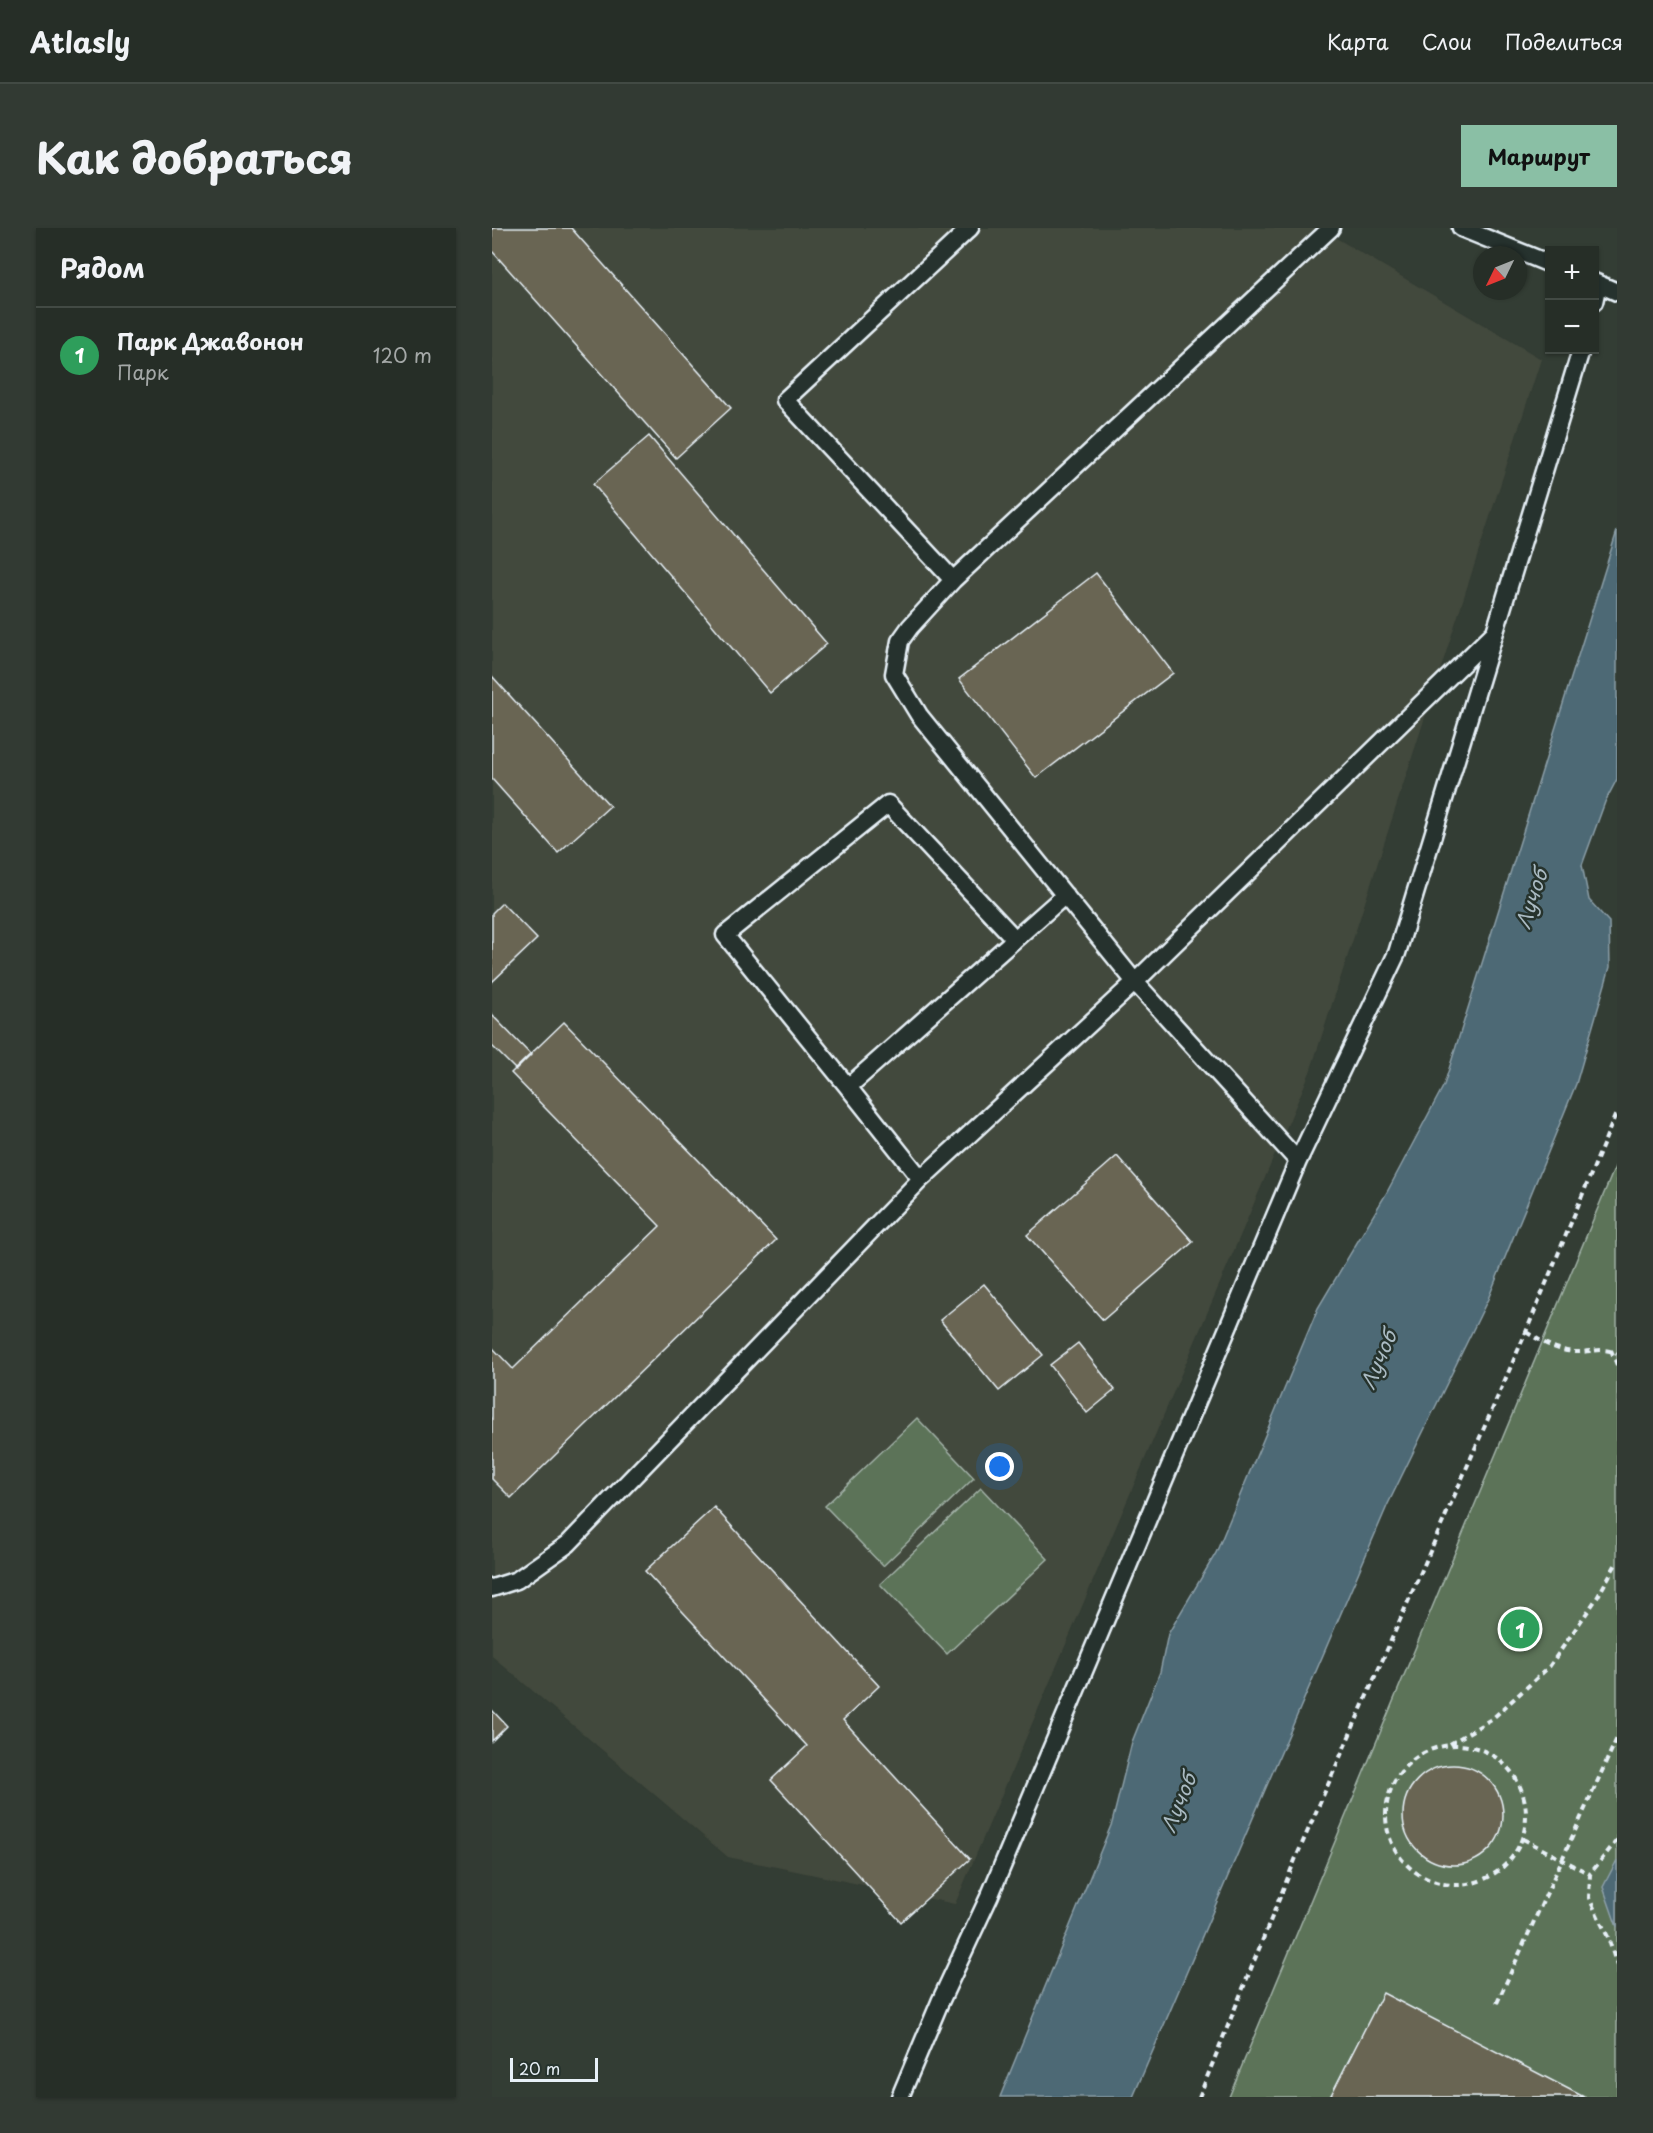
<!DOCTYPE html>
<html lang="ru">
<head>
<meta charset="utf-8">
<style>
	:root { --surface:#262e27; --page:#323a33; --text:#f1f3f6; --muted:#a4a8a7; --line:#424a44; --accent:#8abfa5 }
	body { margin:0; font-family:"Playpen Sans",sans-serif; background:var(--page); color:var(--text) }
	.controls { position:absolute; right:18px; top:18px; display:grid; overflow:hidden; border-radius:0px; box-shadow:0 2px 4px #0004 }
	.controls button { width:54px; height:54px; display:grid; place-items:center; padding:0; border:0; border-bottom:2px solid var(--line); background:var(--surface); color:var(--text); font:30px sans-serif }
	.compass { position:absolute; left:981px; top:18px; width:54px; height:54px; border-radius:50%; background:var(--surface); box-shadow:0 2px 4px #0004; rotate:227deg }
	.scale { position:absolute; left:18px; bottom:15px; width:88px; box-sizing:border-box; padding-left:6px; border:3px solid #e8f1f8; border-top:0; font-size:16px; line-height:21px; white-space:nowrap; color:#e8f1f8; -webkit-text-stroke:4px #26332d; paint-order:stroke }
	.you { position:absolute; left:508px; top:1239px; width:21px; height:21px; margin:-15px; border:4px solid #fff; border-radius:50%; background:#1a73e8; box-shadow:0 0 0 9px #1a73e833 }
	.badge { display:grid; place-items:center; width:39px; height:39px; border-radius:50%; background:var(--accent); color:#fff; font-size:20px; font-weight:700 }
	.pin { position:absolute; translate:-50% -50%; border:3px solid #fff; box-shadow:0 2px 6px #0006 }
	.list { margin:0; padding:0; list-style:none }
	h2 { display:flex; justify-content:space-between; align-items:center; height:78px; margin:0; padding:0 24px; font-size:26px }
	h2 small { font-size:20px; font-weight:400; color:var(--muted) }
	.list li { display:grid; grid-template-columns:39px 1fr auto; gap:18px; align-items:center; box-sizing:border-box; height:96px; padding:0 24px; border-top:2px solid var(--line) }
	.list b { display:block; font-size:22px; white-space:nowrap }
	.list p { margin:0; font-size:20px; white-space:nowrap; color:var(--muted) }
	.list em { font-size:20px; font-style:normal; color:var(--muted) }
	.map { position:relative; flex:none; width:1125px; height:1869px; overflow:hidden; border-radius:0px }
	header { display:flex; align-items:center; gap:36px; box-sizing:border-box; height:84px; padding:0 30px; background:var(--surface); border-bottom:2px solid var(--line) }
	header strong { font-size:28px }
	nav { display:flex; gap:33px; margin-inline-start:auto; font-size:21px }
	.intro { display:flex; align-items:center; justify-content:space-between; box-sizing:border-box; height:144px; padding:0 36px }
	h1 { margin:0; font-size:42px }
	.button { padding:15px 27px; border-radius:0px; background:var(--accent); color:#111; font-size:21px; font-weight:700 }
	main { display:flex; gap:36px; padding:0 36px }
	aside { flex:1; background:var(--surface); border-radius:0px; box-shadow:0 2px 4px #0004 }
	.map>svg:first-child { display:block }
	.built { fill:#43493d }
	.green { fill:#5c7358; stroke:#a2b2a8; stroke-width:1.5 }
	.water { fill:#4e6974; stroke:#8c9fa9; stroke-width:1.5 }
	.building { fill:#696552; stroke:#e8f1f8; stroke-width:1.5 }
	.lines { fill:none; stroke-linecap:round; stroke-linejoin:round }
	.service-casing { stroke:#e8f1f8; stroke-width:21 }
	.path { stroke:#e8f1f8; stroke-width:4; stroke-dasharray:6 4.5; stroke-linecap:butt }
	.service { stroke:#26332d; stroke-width:16 }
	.labels { text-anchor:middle; stroke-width:5; stroke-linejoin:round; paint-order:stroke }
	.water-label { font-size:20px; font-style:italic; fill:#aabbc3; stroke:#26332d }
</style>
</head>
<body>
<header>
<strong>Atlasly</strong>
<nav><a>Карта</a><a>Слои</a><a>Поделиться</a></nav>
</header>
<div class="intro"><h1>Как добраться</h1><a class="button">Маршрут</a></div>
<main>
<aside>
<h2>Рядом<small></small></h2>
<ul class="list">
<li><span class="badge" style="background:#2e9e5b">1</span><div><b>Парк Джавонон</b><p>Парк</p></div><em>120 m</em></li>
</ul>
</aside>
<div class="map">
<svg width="1125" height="1869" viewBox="0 0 1125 1869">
	<rect width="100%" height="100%" fill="#333d34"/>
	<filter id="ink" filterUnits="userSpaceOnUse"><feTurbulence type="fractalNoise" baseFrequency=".0167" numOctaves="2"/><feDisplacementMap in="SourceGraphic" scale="12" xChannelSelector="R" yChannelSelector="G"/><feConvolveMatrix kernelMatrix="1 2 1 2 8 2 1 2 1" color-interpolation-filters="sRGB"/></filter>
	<g filter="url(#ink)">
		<path class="built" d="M 0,0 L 827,0 L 1049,131 L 818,844 L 463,1676 L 236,1629 L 0,1428 Z"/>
		<path class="green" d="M 1125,934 L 1125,1869 L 737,1869 Z
			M 425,1190 L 482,1250 L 391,1338 L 333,1278 Z
			M 489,1260 L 556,1331 L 455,1426 L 388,1356 Z"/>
		<path class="water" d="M 1125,303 L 1125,551 L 1113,574 L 1090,637 L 1097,672 L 1117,694 L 1118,739 L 1084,856 L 996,1071 L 895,1278 L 641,1869 L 508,1869 L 620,1595 L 640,1514 L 668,1444 L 676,1406 L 724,1325 L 826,1080 L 894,966 L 952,857 Z
			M 1125,1632 L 1125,1699 L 1111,1659 Z"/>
		<path class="building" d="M 0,0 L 79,0 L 239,180 L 184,230 L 0,23 Z
			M 157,208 L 335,416 L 278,465 L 101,256 Z
			M 604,345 L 681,445 L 544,550 L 467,451 Z
			M 0,448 L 118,578 L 66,625 L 0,551 Z
			M 10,675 L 45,711 L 0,754 L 0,685 Z
			M 0,787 L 39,827 L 24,842 L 0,818 Z
			M 72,794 L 284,1012 L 19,1270 L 0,1251 L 0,1119 L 21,1141 L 168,998 L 19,845 Z
			M 625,928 L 701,1014 L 611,1092 L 535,1007 Z
			M 492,1056 L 551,1127 L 507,1163 L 448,1092 Z
			M 586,1115 L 623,1162 L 595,1185 L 558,1137 Z
			M 222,1279 L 387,1458 L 351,1492 L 478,1631 L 409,1694 L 279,1552 L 315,1518 L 153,1343 Z
			M 0,1482 L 15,1498 L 0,1513 Z
			M911 1587a50 50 0 1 1 100 0a50 50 0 1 1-100 0Z
			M 891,1765 L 1092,1869 L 838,1869 Z"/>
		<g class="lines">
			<g class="service-casing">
				<path id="service" d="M 478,0 L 293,172 L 461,352 L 839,0
					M 969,0 L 1058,36
					M 1102,54 L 1125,64
					M 1102,74 L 1106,56
					M 356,859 L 233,707 L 396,576 L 523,711
					M 806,933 L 643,754 L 1002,405
					M 429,951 L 356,859 L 573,667
					M 0,1360 L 25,1352 L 76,1316 L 429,951 L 643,754 L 427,487 L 402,446 L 408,413 L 418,399 L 461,352
					M 408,1869 L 448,1774 L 498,1667 L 806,933 L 905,725 L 1089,122"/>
			</g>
			<path class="path" d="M 1034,1104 C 1050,1114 1063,1122 1082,1124 C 1097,1125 1112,1118 1125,1126
				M 1119,1122 L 1125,1137
				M 958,1516 L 1001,1490 L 1057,1439 L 1105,1370 L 1125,1334
				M894 1587a70 70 0 1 1 140 0a70 70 0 1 1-140 0Z
				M 1031,1611 L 1098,1646
				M 1125,1612 L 1098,1646 L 1097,1670 L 1116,1709 L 1125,1738
				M 1005,1775 L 1125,1510
				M 707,1869 L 803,1632 L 1034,1104 L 1125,883"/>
			<use href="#service" class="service"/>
		</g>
	</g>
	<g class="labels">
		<g class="water-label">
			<text transform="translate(1040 671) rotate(-72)" y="7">Лучоб</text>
			<text transform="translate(887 1132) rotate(-67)" y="7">Лучоб</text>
			<text transform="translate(687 1575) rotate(-68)" y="7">Лучоб</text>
		</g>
	</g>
</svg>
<div class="controls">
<button>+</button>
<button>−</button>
</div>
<svg class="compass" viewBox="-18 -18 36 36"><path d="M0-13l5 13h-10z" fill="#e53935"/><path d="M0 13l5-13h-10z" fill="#a4a8a7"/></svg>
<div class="scale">20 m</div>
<div class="you"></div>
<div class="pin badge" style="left:1028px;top:1401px;background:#2e9e5b">1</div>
</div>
</main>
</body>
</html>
